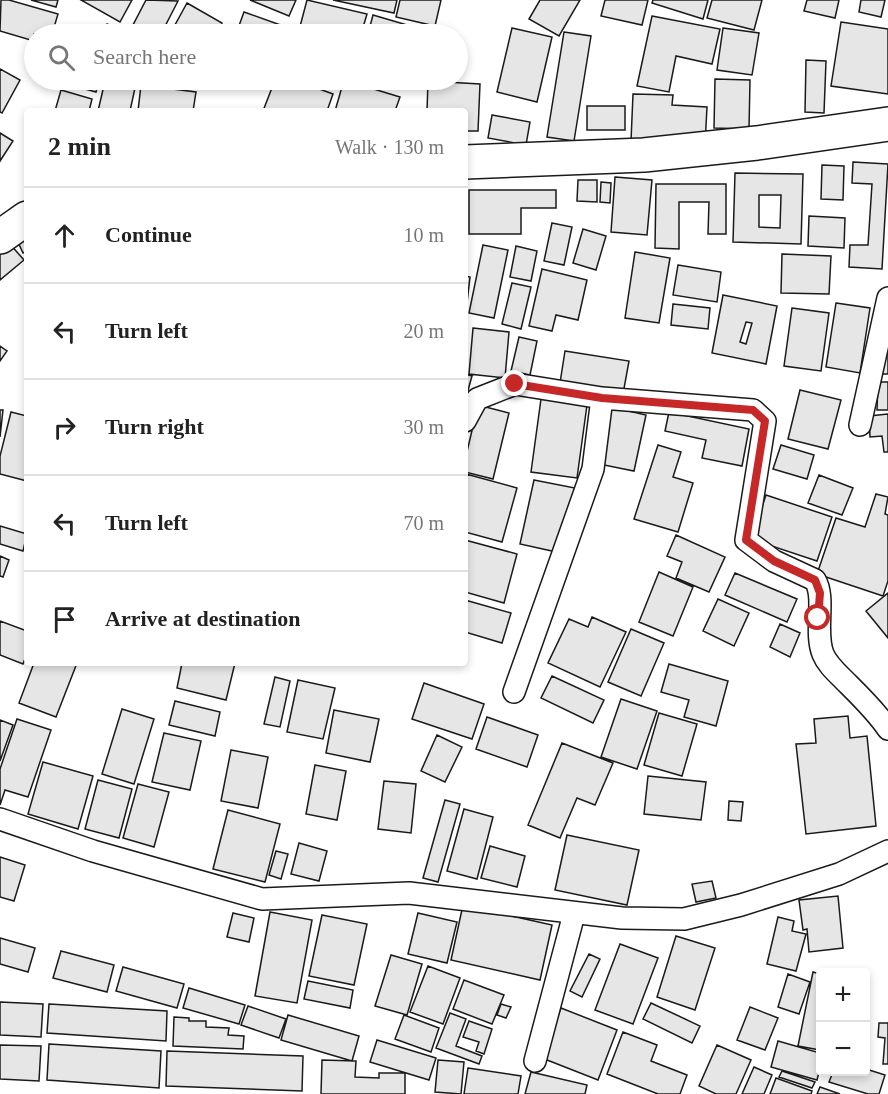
<!DOCTYPE html>
<html lang="en">
<head>
<meta charset="utf-8">
<style>
	:root { --surface:#fff; --page:#f2f2f2; --text:#222; --muted:#767676; --line:#e0e0e0 }
	body { margin:0; font-family:Georgia,serif; background:var(--page); color:var(--text) }
	.controls { position:absolute; right:18px; bottom:18px; display:grid; overflow:hidden; border-radius:6px; box-shadow:0 3px 9px #0003 }
	.controls button { width:54px; height:54px; display:grid; place-items:center; padding:0; border:0; border-bottom:2px solid var(--line); background:var(--surface); color:var(--text); font:30px sans-serif }
	.stop { position:absolute; width:18px; height:18px; margin:-14px; border:4px solid #c62828; border-radius:50%; background:#fff }
	.stop.end { background:#c62828; border-color:#fff; box-shadow:0 2px 6px #0008 }
	.list { margin:0; padding:0; list-style:none }
	h2 { display:flex; justify-content:space-between; align-items:center; height:78px; margin:0; padding:0 24px; font-size:26px }
	h2 small { font-size:20px; font-weight:400; color:var(--muted) }
	.list li { display:grid; grid-template-columns:39px 1fr auto; gap:18px; align-items:center; box-sizing:border-box; height:96px; padding:0 24px; border-top:2px solid var(--line) }
	.list b { display:block; font-size:22px; white-space:nowrap }
	.list em { font-size:20px; font-style:normal; color:var(--muted) }
	.icon { flex:none; width:33px; height:33px; fill:none; stroke:currentColor; stroke-width:2; stroke-linecap:round; stroke-linejoin:round }
	.map { position:relative; flex:none; width:888px; height:1094px; overflow:hidden }
	.search { position:absolute; background:var(--surface); box-shadow:0 3px 9px #0003; left:24px; top:24px; width:444px; height:66px; display:flex; align-items:center; gap:15px; box-sizing:border-box; padding:0 21px; border-radius:33px; color:var(--muted); font-size:22px }
	.panel { position:absolute; background:var(--surface); box-shadow:0 3px 9px #0003; left:24px; top:108px; width:444px; height:558px; border-radius:6px }
	.map>svg:first-child { display:block }
	.building { fill:#e6e6e6; stroke:#1a1a1a; stroke-width:1.5; fill-rule:evenodd }
	.lines { fill:none; stroke-linecap:round; stroke-linejoin:round }
	.minor-casing { stroke:#1a1a1a; stroke-width:24 }
	.primary-casing { stroke:#1a1a1a; stroke-width:36 }
	.minor { stroke:#fff; stroke-width:21 }
	.primary { stroke:#fff; stroke-width:33 }
	.route { stroke:#c62828; stroke-width:8 }
</style>
</head>
<body>
<div class="map">
<svg width="888" height="1094" viewBox="0 0 888 1094">
	<rect width="100%" height="100%" fill="#fff"/>
	<path class="building" d="M 1,0 L 9,0 L 58,14 L 52,34 L 34,34 L 34,41 L 0,31 Z
		M 31,0 L 58,0 L 56,7 Z
		M 81,0 L 132,0 L 120,22 Z
		M 146,0 L 178,1 L 161,34 L 152,34 L 133,25 Z
		M 250,0 L 296,0 L 289,16 Z
		M 307,0 L 367,14 L 361,34 L 298,34 Z
		M 333,0 L 397,0 L 394,13 Z
		M 400,0 L 441,0 L 435,26 L 396,17 Z
		M 540,0 L 580,0 L 559,36 L 529,19 Z
		M 605,0 L 648,0 L 642,25 L 601,16 Z
		M 653,0 L 708,0 L 703,19 L 652,3 Z
		M 712,0 L 762,0 L 754,30 L 707,18 Z
		M 807,0 L 839,0 L 835,18 L 804,11 Z
		M 861,0 L 885,0 L 881,17 L 859,12 Z
		M 187,3 L 222,23 L 216,34 L 170,34 Z
		M 244,12 L 286,27 L 283,34 L 236,34 Z
		M 373,15 L 414,27 L 412,34 L 368,34 Z
		M 652,16 L 720,29 L 712,64 L 676,56 L 669,92 L 637,86 Z
		M 841,22 L 888,29 L 888,94 L 831,86 Z
		M 107,24 L 123,31 L 122,34 L 103,34 Z
		M 512,28 L 552,37 L 537,102 L 497,92 Z
		M 723,28 L 759,33 L 752,75 L 717,70 Z
		M 564,32 L 591,36 L 574,141 L 547,137 Z
		M 806,60 L 826,61 L 824,113 L 805,112 Z
		M 0,69 L 20,80 L 2,113 L 0,112 Z
		M 715,79 L 750,80 L 749,129 L 714,128 Z
		M 68,80 L 99,80 L 96,92 L 67,84 Z
		M 275,80 L 295,80 L 333,94 L 327,111 L 263,111 Z
		M 319,80 L 339,80 L 337,86 Z
		M 344,80 L 400,97 L 395,111 L 335,111 Z
		M 105,81 L 135,88 L 130,111 L 98,111 Z
		M 428,81 L 480,84 L 478,131 L 465,131 L 465,111 L 427,111 Z
		M 141,85 L 196,92 L 193,111 L 138,111 Z
		M 61,90 L 92,99 L 89,111 L 55,111 Z
		M 633,94 L 673,95 L 672,105 L 707,107 L 705,145 L 631,141 Z
		M 587,106 L 625,106 L 625,130 L 587,130 Z
		M 492,115 L 530,122 L 526,145 L 488,138 Z
		M 0,133 L 13,141 L 0,161 Z
		M 853,162 L 888,164 L 882,269 L 849,267 L 850,245 L 868,245 L 872,184 L 852,183 Z
		M 822,165 L 844,166 L 843,200 L 821,199 Z
		M 735,173 L 803,174 L 801,244 L 733,242 ZM 759,195 L 781,195 L 780,228 L 759,227 Z
		M 615,177 L 652,180 L 647,235 L 611,232 Z
		M 578,180 L 597,180 L 597,202 L 577,201 Z
		M 601,182 L 611,183 L 610,203 L 600,202 Z
		M 656,184 L 726,184 L 726,234 L 708,234 L 709,202 L 679,202 L 679,249 L 655,248 Z
		M 469,190 L 556,190 L 556,208 L 521,208 L 521,234 L 469,234 Z
		M 809,216 L 845,218 L 844,248 L 808,246 Z
		M 552,223 L 572,227 L 564,265 L 544,261 Z
		M 583,229 L 606,236 L 596,270 L 573,263 Z
		M 27,236 L 27,251 L 23,253 L 17,240 Z
		M 9,243 L 24,260 L 0,280 L 0,251 Z
		M 483,245 L 508,250 L 494,318 L 469,313 Z
		M 516,246 L 537,251 L 531,281 L 510,277 Z
		M 635,252 L 670,258 L 659,323 L 625,318 Z
		M 782,254 L 831,256 L 829,294 L 781,293 Z
		M 678,265 L 721,272 L 717,302 L 673,295 Z
		M 542,269 L 587,280 L 578,320 L 556,315 L 552,331 L 529,326 Z
		M 465,276 L 470,277 L 465,320 Z
		M 512,283 L 531,287 L 521,329 L 502,324 Z
		M 723,295 L 777,306 L 766,364 L 712,353 ZM 746,322 L 752,323 L 746,344 L 740,342 Z
		M 836,303 L 870,308 L 860,373 L 826,367 Z
		M 673,304 L 710,308 L 708,329 L 671,325 Z
		M 792,308 L 829,313 L 821,371 L 784,366 Z
		M 888,326 L 888,374 L 882,374 Z
		M 473,328 L 509,332 L 505,378 L 469,374 Z
		M 519,337 L 537,341 L 530,375 L 511,371 Z
		M 0,346 L 7,351 L 0,361 Z
		M 565,351 L 629,361 L 623,394 L 560,383 Z
		M 465,374 L 472,376 L 465,401 Z
		M 878,382 L 888,382 L 888,410 L 877,410 Z
		M 800,390 L 841,400 L 828,449 L 788,439 Z
		M 541,399 L 587,405 L 577,478 L 531,472 Z
		M 478,405 L 509,413 L 493,479 L 465,472 L 465,460 Z
		M 611,407 L 646,415 L 634,471 L 599,464 Z
		M 0,410 L 3,410 L 0,437 Z
		M 11,412 L 27,416 L 27,481 L 0,474 L 0,456 Z
		M 669,412 L 749,429 L 742,466 L 702,458 L 706,440 L 665,431 Z
		M 888,414 L 888,452 L 884,452 L 882,436 L 870,437 L 869,416 Z
		M 658,445 L 681,452 L 673,477 L 693,483 L 678,532 L 634,519 Z
		M 781,445 L 814,455 L 807,479 L 773,469 Z
		M 466,474 L 517,488 L 502,542 L 465,532 Z
		M 819,475 L 853,488 L 842,515 L 808,503 Z
		M 534,480 L 575,488 L 561,553 L 520,544 Z
		M 876,494 L 888,497 L 885,514 L 888,515 L 888,581 L 883,596 L 817,574 L 836,518 L 865,527 Z
		M 766,495 L 832,517 L 817,561 L 751,539 Z
		M 0,526 L 27,534 L 23,551 L 0,544 Z
		M 676,535 L 725,557 L 709,592 L 676,578 L 682,562 L 667,556 Z
		M 465,540 L 517,554 L 504,603 L 465,592 Z
		M 0,556 L 9,560 L 3,577 L 0,576 Z
		M 659,572 L 693,587 L 673,636 L 639,622 Z
		M 735,573 L 797,599 L 787,622 L 725,595 Z
		M 888,593 L 888,638 L 866,611 Z
		M 718,599 L 749,613 L 734,646 L 703,631 Z
		M 465,600 L 511,613 L 502,643 L 465,632 Z
		M 592,617 L 626,632 L 600,687 L 548,663 L 569,619 L 588,627 Z
		M 0,621 L 27,631 L 27,653 L 23,664 L 0,655 Z
		M 780,624 L 800,633 L 790,657 L 770,647 Z
		M 631,629 L 664,643 L 641,696 L 608,682 Z
		M 34,663 L 77,663 L 56,717 L 19,703 Z
		M 182,663 L 235,663 L 226,700 L 177,688 Z
		M 669,664 L 728,681 L 716,726 L 684,717 L 689,700 L 661,692 Z
		M 552,676 L 604,700 L 593,723 L 541,698 Z
		M 275,677 L 290,681 L 280,727 L 264,724 Z
		M 298,680 L 335,688 L 323,739 L 287,732 Z
		M 424,683 L 484,704 L 472,739 L 412,719 Z
		M 621,699 L 657,711 L 637,769 L 601,757 Z
		M 175,701 L 220,712 L 215,736 L 169,725 Z
		M 122,709 L 154,719 L 134,784 L 102,774 Z
		M 334,710 L 379,719 L 370,762 L 326,753 Z
		M 659,713 L 697,724 L 682,776 L 644,765 Z
		M 848,716 L 850,738 L 867,736 L 876,826 L 806,834 L 796,744 L 816,743 L 814,719 Z
		M 487,717 L 538,735 L 527,767 L 476,749 Z
		M 17,719 L 51,730 L 28,797 L 5,790 L 0,805 L 0,769 Z
		M 0,720 L 13,725 L 0,761 Z
		M 164,733 L 201,741 L 190,790 L 152,782 Z
		M 437,735 L 462,747 L 445,782 L 421,771 Z
		M 562,743 L 613,763 L 595,805 L 577,798 L 560,838 L 528,825 Z
		M 231,750 L 268,757 L 258,808 L 221,801 Z
		M 43,762 L 93,776 L 78,829 L 28,814 Z
		M 315,765 L 346,771 L 337,820 L 306,814 Z
		M 648,776 L 706,782 L 701,820 L 644,814 Z
		M 98,780 L 132,789 L 119,838 L 85,829 Z
		M 384,781 L 416,784 L 411,833 L 378,829 Z
		M 138,784 L 169,792 L 154,847 L 123,838 Z
		M 445,800 L 460,804 L 438,882 L 423,878 Z
		M 729,801 L 743,802 L 741,821 L 728,820 Z
		M 464,809 L 493,817 L 477,879 L 447,871 Z
		M 228,810 L 280,824 L 265,882 L 213,869 Z
		M 567,835 L 639,850 L 627,905 L 555,890 Z
		M 299,843 L 327,851 L 319,881 L 291,874 Z
		M 490,846 L 525,856 L 517,887 L 481,878 Z
		M 276,851 L 288,854 L 281,879 L 269,875 Z
		M 0,857 L 25,865 L 14,901 L 0,897 Z
		M 712,881 L 716,898 L 696,902 L 692,884 Z
		M 838,896 L 843,948 L 809,952 L 807,929 L 803,930 L 799,900 Z
		M 463,905 L 552,925 L 540,980 L 451,960 Z
		M 270,912 L 312,920 L 297,1003 L 255,996 Z
		M 233,913 L 254,918 L 249,942 L 227,937 Z
		M 418,913 L 457,922 L 447,963 L 408,954 Z
		M 322,915 L 367,924 L 354,985 L 309,976 Z
		M 778,917 L 794,921 L 792,931 L 806,934 L 796,971 L 767,964 Z
		M 676,936 L 715,948 L 695,1010 L 657,997 Z
		M 0,938 L 35,948 L 28,972 L 0,964 Z
		M 620,944 L 658,958 L 633,1024 L 595,1010 Z
		M 61,951 L 114,965 L 107,992 L 53,978 Z
		M 589,954 L 600,959 L 582,997 L 570,991 Z
		M 391,955 L 422,964 L 407,1015 L 375,1006 Z
		M 428,966 L 460,978 L 443,1024 L 410,1012 Z
		M 123,967 L 184,984 L 177,1008 L 116,991 Z
		M 813,972 L 820,974 L 820,1050 L 798,1046 Z
		M 788,974 L 810,982 L 799,1014 L 778,1007 Z
		M 464,980 L 504,995 L 492,1024 L 453,1009 Z
		M 308,981 L 353,990 L 350,1008 L 304,999 Z
		M 189,988 L 245,1005 L 239,1024 L 183,1008 Z
		M 0,1002 L 43,1004 L 41,1037 L 0,1035 Z
		M 651,1003 L 700,1026 L 692,1043 L 643,1019 Z
		M 49,1004 L 167,1011 L 166,1041 L 47,1033 Z
		M 501,1004 L 511,1007 L 506,1018 L 497,1015 Z
		M 248,1006 L 286,1019 L 279,1038 L 241,1025 Z
		M 750,1007 L 778,1018 L 765,1050 L 737,1040 Z
		M 561,1008 L 617,1030 L 598,1080 L 542,1058 Z
		M 450,1013 L 466,1019 L 456,1046 L 482,1056 L 479,1064 L 436,1048 Z
		M 288,1015 L 359,1036 L 352,1061 L 281,1040 Z
		M 404,1015 L 439,1028 L 431,1052 L 395,1039 Z
		M 174,1017 L 189,1018 L 189,1021 L 206,1021 L 206,1027 L 229,1028 L 228,1035 L 244,1036 L 243,1049 L 173,1046 Z
		M 469,1021 L 492,1029 L 484,1054 L 476,1051 L 479,1042 L 463,1037 Z
		M 879,1023 L 888,1023 L 888,1064 L 883,1064 L 885,1038 L 878,1037 Z
		M 623,1032 L 657,1045 L 651,1061 L 687,1075 L 680,1094 L 658,1094 L 607,1074 Z
		M 377,1040 L 436,1058 L 429,1080 L 370,1062 Z
		M 778,1041 L 820,1053 L 820,1068 L 817,1080 L 771,1067 Z
		M 49,1044 L 161,1051 L 159,1088 L 47,1080 Z
		M 0,1045 L 41,1046 L 39,1081 L 0,1079 Z
		M 717,1045 L 751,1060 L 736,1094 L 716,1094 L 699,1086 Z
		M 167,1051 L 303,1056 L 302,1091 L 166,1086 Z
		M 322,1060 L 356,1061 L 355,1077 L 379,1078 L 379,1073 L 405,1073 L 405,1094 L 321,1094 Z
		M 438,1060 L 464,1062 L 461,1094 L 435,1092 Z
		M 754,1067 L 772,1075 L 764,1094 L 742,1094 Z
		M 468,1068 L 521,1076 L 518,1094 L 464,1094 Z
		M 866,1069 L 885,1075 L 879,1094 L 868,1094 L 829,1082 L 833,1072 L 866,1072 Z
		M 782,1071 L 815,1082 L 812,1088 L 779,1077 Z
		M 531,1072 L 587,1085 L 585,1094 L 525,1094 Z
		M 776,1078 L 812,1091 L 811,1094 L 770,1094 Z
		M 820,1087 L 840,1094 L 817,1094 Z"/>
	<g class="lines">
		<g class="minor-casing">
			<path id="minor" d="M 465,421 L 477,399 L 515,384 L 602,398 L 753,410 L 765,421 L 746,540 L 774,561 L 815,580 C 826,598 814,632 823,654 C 827,664 836,672 844,680 C 859,695 876,711 888,729
				M 860,425 L 888,298
				M 514,692 L 593,469 L 602,398
				M 0,819 L 93,851 L 262,899 L 409,893 L 622,918 L 684,919 L 741,905 L 839,874 L 888,851
				M 535,1061 L 574,914"/>
		</g>
		<g class="primary-casing">
			<path id="primary" d="M 465,162 L 644,155 L 757,143 L 888,124
				M 0,237 L 27,218"/>
		</g>
		<use href="#minor" class="minor"/>
		<use href="#primary" class="primary"/>
	</g>
	<g class="lines">
		<path class="route" d="M 515,384 L 602,398 L 753,410 L 765,421 L 746,540 L 774,561 L 815,580 L 820,593 L 818,618"/>
	</g>
</svg>
<div class="controls">
<button>+</button>
<button>−</button>
</div>
<div class="stop" style="left:818px;top:618px"></div>
<div class="stop end" style="left:515px;top:384px"></div>
<div class="search"><svg class="icon" aria-label="search" viewBox="0 0 24 24"><circle cx="10" cy="10" r="6"/><path d="M15 15l6 6"/></svg>Search here</div>
<section class="panel">
<h2>2 min<small>Walk · 130 m</small></h2>
<ul class="list">
<li><svg class="icon" aria-label="ahead" viewBox="0 0 24 24"><path d="M12 20V5M6 11l6-6 6 6"/></svg><div><b>Continue</b></div><em>10 m</em></li>
<li><svg class="icon" aria-label="left" viewBox="0 0 24 24"><path d="M17 20v-9H6M10 6l-5 5 5 5"/></svg><div><b>Turn left</b></div><em>20 m</em></li>
<li><svg class="icon" aria-label="right" viewBox="0 0 24 24"><path d="M7 20v-9h11M14 6l5 5-5 5"/></svg><div><b>Turn right</b></div><em>30 m</em></li>
<li><svg class="icon" aria-label="left" viewBox="0 0 24 24"><path d="M17 20v-9H6M10 6l-5 5 5 5"/></svg><div><b>Turn left</b></div><em>70 m</em></li>
<li><svg class="icon" aria-label="arrive" viewBox="0 0 24 24"><path d="M6 21V4h12l-3 4 3 4H6"/></svg><div><b>Arrive at destination</b></div></li>
</ul>
</section>
</div>
</body>
</html>
